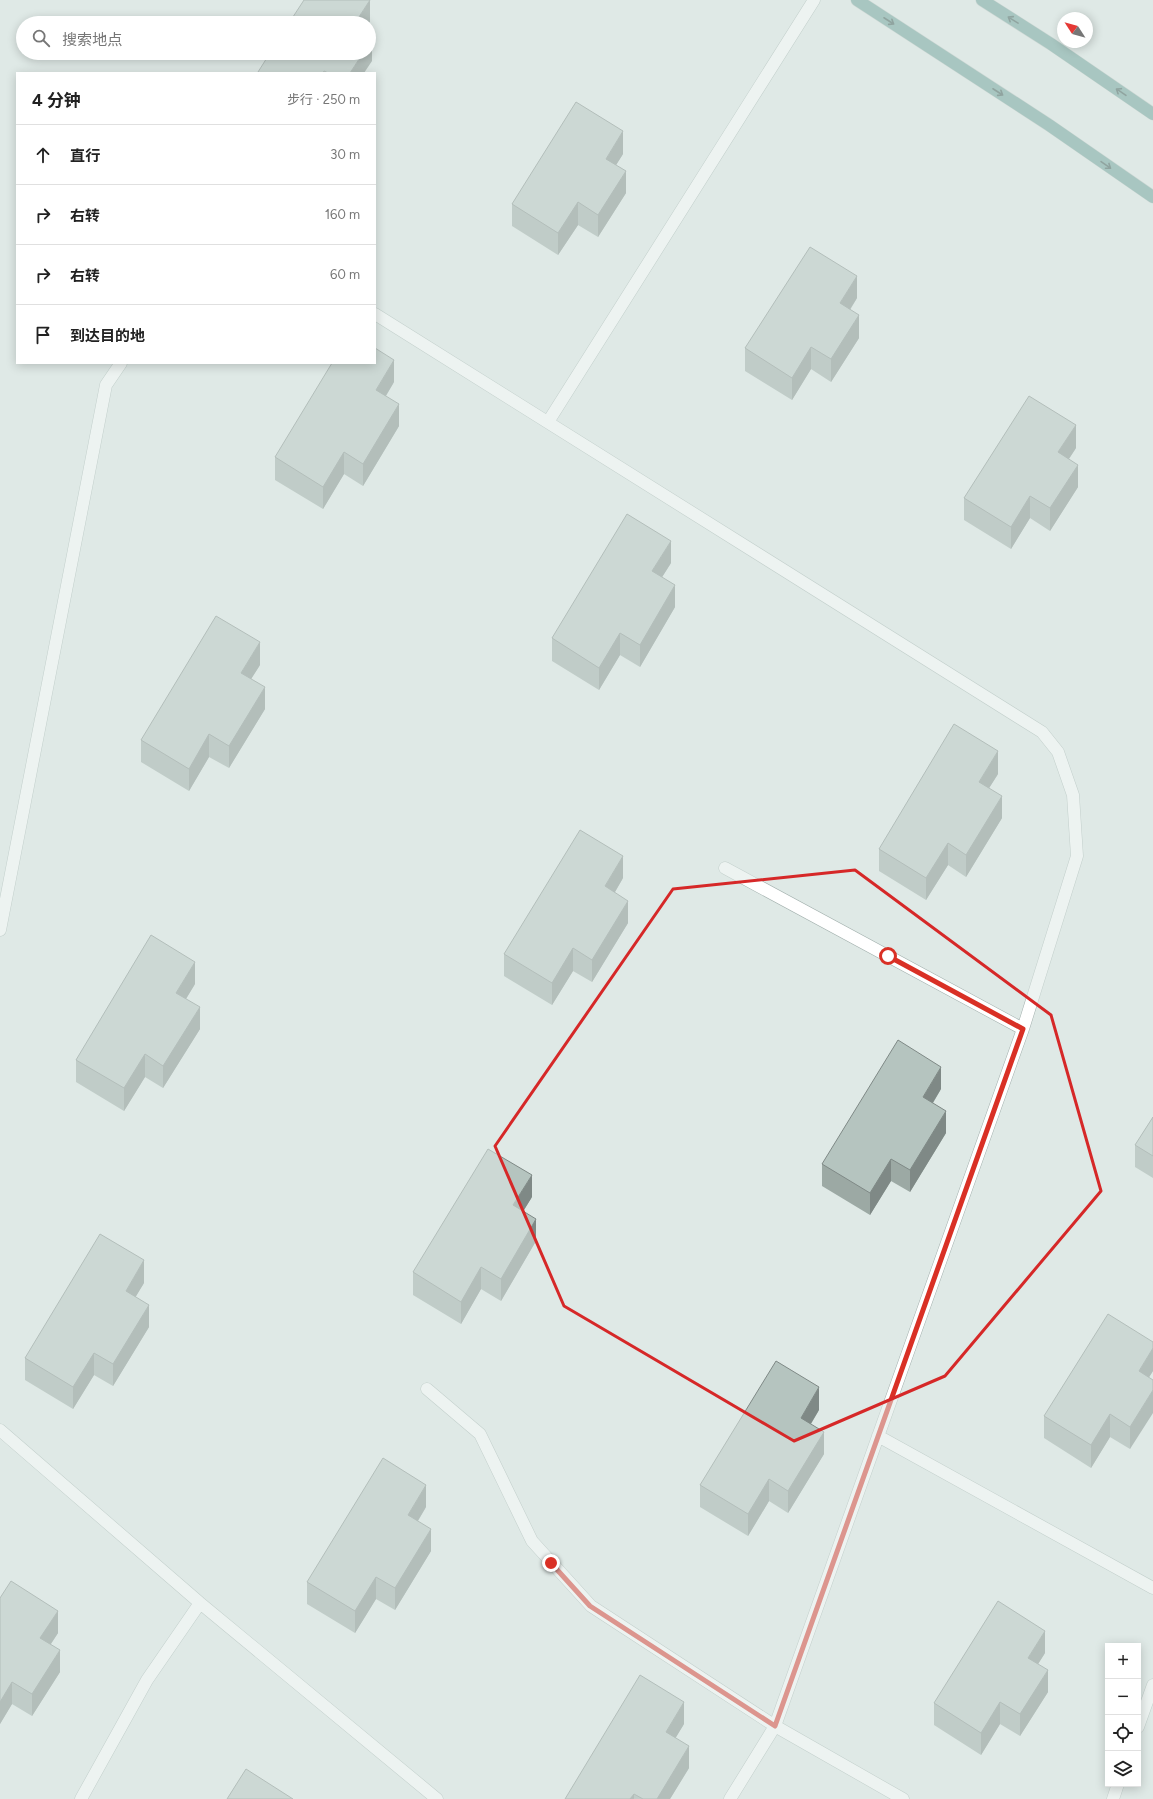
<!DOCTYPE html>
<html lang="zh">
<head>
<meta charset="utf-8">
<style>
	:root { --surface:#fff; --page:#f6f6f6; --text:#222; --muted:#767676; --line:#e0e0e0 }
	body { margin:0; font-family:Figtree,"Noto Sans SC",sans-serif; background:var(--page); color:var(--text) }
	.controls { position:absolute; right:12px; bottom:12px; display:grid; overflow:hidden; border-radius:0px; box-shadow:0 2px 10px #0003 }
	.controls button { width:36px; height:36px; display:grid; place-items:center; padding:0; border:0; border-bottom:1px solid var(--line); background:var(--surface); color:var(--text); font:20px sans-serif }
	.compass { position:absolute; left:1057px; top:12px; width:36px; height:36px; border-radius:50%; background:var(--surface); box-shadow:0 2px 10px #0003; rotate:306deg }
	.stop { position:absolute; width:12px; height:12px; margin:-9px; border:3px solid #d93025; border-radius:50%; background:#fff }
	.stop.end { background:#d93025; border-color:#fff; box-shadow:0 1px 4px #0008 }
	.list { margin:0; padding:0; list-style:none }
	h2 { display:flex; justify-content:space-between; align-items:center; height:52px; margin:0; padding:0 16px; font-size:17px }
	h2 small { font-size:13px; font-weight:400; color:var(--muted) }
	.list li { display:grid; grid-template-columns:26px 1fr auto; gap:12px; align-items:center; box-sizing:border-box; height:60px; padding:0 16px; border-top:1px solid var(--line) }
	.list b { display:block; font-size:15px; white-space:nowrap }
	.list em { font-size:13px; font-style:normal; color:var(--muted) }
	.icon { flex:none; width:22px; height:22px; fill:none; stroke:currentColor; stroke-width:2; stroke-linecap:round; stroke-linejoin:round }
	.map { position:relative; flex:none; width:1153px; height:1799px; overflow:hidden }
	.search { position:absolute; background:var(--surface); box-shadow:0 2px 10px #0003; left:16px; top:16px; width:360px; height:44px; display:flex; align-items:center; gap:10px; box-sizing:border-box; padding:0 14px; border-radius:22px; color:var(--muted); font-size:15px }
	.panel { position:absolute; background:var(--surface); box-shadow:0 2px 10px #0003; left:16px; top:72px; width:360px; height:292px; border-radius:0px }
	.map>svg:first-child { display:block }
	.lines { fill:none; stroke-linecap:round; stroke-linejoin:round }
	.minor-casing { stroke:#a2b0ad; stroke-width:13 }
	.major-casing { stroke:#bcc3c2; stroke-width:13 }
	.minor { stroke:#fff; stroke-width:12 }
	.major { stroke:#669c94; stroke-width:12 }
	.wall { fill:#9ca9a4 }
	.shaded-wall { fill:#7f8986 }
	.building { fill:#b5c4bf; stroke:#7f8986 }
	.oneway { stroke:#32514c }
	.route { stroke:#d93025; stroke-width:5 }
	.marked { fill:none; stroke:#d62828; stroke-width:3; stroke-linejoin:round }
</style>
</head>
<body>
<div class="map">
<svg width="1153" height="1799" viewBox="0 0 1153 1799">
	<rect width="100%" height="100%" fill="#dfe9e6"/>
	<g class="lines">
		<g class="minor-casing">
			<path id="minor" d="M 375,314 L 1042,732 L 1058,752 L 1073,795 L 1077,856 L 1023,1029 L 775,1726 L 730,1799
				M 548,422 L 814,0
				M 725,868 L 1023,1029
				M 0,930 L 106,385 L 121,363
				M 427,1389 L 480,1434 L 532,1541 L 591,1606 L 775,1726 L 903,1799
				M 0,1430 L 200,1603 L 437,1799
				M 878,1436 L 1153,1588
				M 1138,1727 L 1153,1685
				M 81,1799 L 147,1680 L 200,1603
				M 1113,1799 L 1118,1784"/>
		</g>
		<g class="major-casing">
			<path id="major" d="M 857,0 L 1049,125 L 1153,197
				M 982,0 L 1051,44 L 1153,114"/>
		</g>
		<use href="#minor" class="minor"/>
		<use href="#major" class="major"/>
	</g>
	<path class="wall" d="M 623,154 L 616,165 L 626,193 L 598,237 L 578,225 L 558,255 L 512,226 L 512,204 Z
		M 857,298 L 850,310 L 859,338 L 831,382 L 811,369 L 792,400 L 745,371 L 745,348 Z
		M 394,382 L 386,396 L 399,426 L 363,486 L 344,474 L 323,509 L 275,480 L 275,457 Z
		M 1076,448 L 1069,459 L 1078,487 L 1050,531 L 1030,518 L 1011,549 L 964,520 L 964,498 Z
		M 671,563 L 662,577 L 675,607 L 640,667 L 620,655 L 599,690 L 552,661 L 552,638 Z
		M 260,665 L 251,679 L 265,709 L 229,768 L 209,757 L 189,791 L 141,762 L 141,740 Z
		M 998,774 L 989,788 L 1002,818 L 966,877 L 948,865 L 926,900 L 879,871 L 879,849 Z
		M 623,878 L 615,892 L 628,923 L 592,982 L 573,971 L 552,1005 L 504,976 L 504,954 Z
		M 195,984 L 186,999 L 200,1029 L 163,1088 L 145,1077 L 124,1111 L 76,1082 L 76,1060 Z
		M 941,1089 L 933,1103 L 946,1133 L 910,1192 L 891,1181 L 870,1215 L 822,1186 L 822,1164 Z
		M 1153,1117 L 1153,1178 L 1135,1167 L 1135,1145 Z
		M 532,1197 L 523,1211 L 536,1241 L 501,1301 L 481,1289 L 461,1324 L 413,1295 L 413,1272 Z
		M 144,1283 L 135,1297 L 149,1327 L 113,1386 L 94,1375 L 73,1409 L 25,1380 L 25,1358 Z
		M 1153,1371 L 1149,1377 L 1130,1449 L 1110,1437 L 1091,1468 L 1044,1438 L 1044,1416 Z
		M 819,1410 L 811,1424 L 824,1454 L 788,1513 L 769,1501 L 748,1536 L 700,1507 L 700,1485 Z
		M 426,1507 L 418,1521 L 431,1551 L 395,1610 L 376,1599 L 355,1633 L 307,1604 L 307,1582 Z
		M 0,1598 L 58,1633 L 51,1644 L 60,1672 L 32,1716 L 12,1704 L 0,1724 Z
		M 1045,1653 L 1038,1664 L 1048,1692 L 1020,1736 L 1000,1724 L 981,1755 L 934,1725 L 934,1703 Z
		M 684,1724 L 675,1738 L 689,1768 L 670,1799 L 565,1799 Z"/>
	<path class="shaded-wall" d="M 370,0 L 370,22 L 369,23 L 355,23 Z
		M 372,39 L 372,61 L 364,73 L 350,73 L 363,53 L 369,53 L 369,44 Z
		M 623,131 L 623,154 L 606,181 L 606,159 Z
		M 626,171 L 626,193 L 598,237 L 598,215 Z
		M 578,202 L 578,225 L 558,255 L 558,233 Z
		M 857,276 L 857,298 L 840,325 L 840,303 Z
		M 859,315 L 859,338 L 831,382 L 831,359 Z
		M 811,347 L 811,369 L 792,400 L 792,378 Z
		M 394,360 L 394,382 L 376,412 L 376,390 Z
		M 399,404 L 399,426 L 363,486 L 363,464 Z
		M 1076,425 L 1076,448 L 1058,475 L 1058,452 Z
		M 344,452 L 344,474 L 323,509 L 323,487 Z
		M 1078,465 L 1078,487 L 1050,531 L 1050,508 Z
		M 1030,496 L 1030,518 L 1011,549 L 1011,527 Z
		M 671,541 L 671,563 L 652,593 L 652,571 Z
		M 675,585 L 675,607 L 640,667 L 640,645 Z
		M 620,633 L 620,655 L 599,690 L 599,668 Z
		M 260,642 L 260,665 L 241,695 L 241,673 Z
		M 265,687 L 265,709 L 229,768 L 229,746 Z
		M 209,734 L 209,757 L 189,791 L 189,769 Z
		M 998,751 L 998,774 L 979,804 L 979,782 Z
		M 1002,796 L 1002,818 L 966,877 L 966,855 Z
		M 948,843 L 948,865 L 926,900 L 926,878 Z
		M 623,856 L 623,878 L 605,909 L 605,886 Z
		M 628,901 L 628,923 L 592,982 L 592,960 Z
		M 573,948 L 573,971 L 552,1005 L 552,983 Z
		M 195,962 L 195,984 L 176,1015 L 176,993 Z
		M 200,1007 L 200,1029 L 163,1088 L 163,1066 Z
		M 145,1054 L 145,1077 L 124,1111 L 124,1088 Z
		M 941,1067 L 941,1089 L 923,1119 L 923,1097 Z
		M 946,1111 L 946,1133 L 910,1192 L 910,1170 Z
		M 891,1159 L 891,1181 L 870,1215 L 870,1193 Z
		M 532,1175 L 532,1197 L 513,1228 L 513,1205 Z
		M 536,1219 L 536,1241 L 501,1301 L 501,1279 Z
		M 144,1260 L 144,1283 L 126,1313 L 126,1291 Z
		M 481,1267 L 481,1289 L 461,1324 L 461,1302 Z
		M 149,1305 L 149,1327 L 113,1386 L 113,1364 Z
		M 1153,1348 L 1153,1371 L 1139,1393 L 1139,1371 Z
		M 94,1353 L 94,1375 L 73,1409 L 73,1387 Z
		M 819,1387 L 819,1410 L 801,1440 L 801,1418 Z
		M 1153,1390 L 1153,1413 L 1130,1449 L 1130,1427 Z
		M 1110,1414 L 1110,1437 L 1091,1468 L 1091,1445 Z
		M 824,1432 L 824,1454 L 788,1513 L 788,1491 Z
		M 769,1479 L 769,1501 L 748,1536 L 748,1514 Z
		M 426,1485 L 426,1507 L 408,1537 L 408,1515 Z
		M 431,1529 L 431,1551 L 395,1610 L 395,1588 Z
		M 376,1577 L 376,1599 L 355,1633 L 355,1611 Z
		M 58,1611 L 58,1633 L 40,1660 L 40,1638 Z
		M 1045,1631 L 1045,1653 L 1028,1680 L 1028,1658 Z
		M 60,1650 L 60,1672 L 32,1716 L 32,1694 Z
		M 1048,1670 L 1048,1692 L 1020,1736 L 1020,1714 Z
		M 12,1682 L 12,1704 L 0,1724 L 0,1702 Z
		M 684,1702 L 684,1724 L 666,1754 L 666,1732 Z
		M 1000,1702 L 1000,1724 L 981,1755 L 981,1733 Z
		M 689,1746 L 689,1768 L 670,1799 L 657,1799 Z
		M 634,1794 L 634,1799 L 630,1799 Z"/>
	<path class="building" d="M 304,0 L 370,0 L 355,23 L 289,23 Z
		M 369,37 L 372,39 L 369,44 Z
		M 270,53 L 363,53 L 350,73 L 328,73 L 324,71 L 323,73 L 259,73 L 258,72 Z
		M 576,102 L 623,131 L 606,159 L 626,171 L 598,215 L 578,202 L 558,233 L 512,204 Z
		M 810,247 L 857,276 L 840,303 L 859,315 L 831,359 L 811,347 L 792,378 L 745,348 Z
		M 375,348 L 394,360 L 376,390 L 399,404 L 363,464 L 344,452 L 323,487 L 275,457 L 332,363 L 375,363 Z
		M 1029,396 L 1076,425 L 1058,452 L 1078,465 L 1050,508 L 1030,496 L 1011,527 L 964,498 Z
		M 627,514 L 671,541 L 652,571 L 675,585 L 640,645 L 620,633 L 599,668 L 552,638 Z
		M 216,616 L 260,642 L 241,673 L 265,687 L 229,746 L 209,734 L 189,769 L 141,740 Z
		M 954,724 L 998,751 L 979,782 L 1002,796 L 966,855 L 948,843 L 926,878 L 879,849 Z
		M 580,830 L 623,856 L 605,886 L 628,901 L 592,960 L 573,948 L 552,983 L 504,954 Z
		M 151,935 L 195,962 L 176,993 L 200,1007 L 163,1066 L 145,1054 L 124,1088 L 76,1060 Z
		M 898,1040 L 941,1067 L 923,1097 L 946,1111 L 910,1170 L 891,1159 L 870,1193 L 822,1164 Z
		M 1153,1117 L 1153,1156 L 1135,1145 Z
		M 488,1149 L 532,1175 L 513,1205 L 536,1219 L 501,1279 L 481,1267 L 461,1302 L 413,1272 Z
		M 100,1234 L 144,1260 L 126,1291 L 149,1305 L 113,1364 L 94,1353 L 73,1387 L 25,1358 Z
		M 1108,1314 L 1153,1342 L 1153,1348 L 1139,1371 L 1153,1380 L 1153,1390 L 1130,1427 L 1110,1414 L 1091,1445 L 1044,1416 Z
		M 776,1361 L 819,1387 L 801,1418 L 824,1432 L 788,1491 L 769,1479 L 748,1514 L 700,1485 Z
		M 383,1458 L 426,1485 L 408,1515 L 431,1529 L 395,1588 L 376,1577 L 355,1611 L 307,1582 Z
		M 11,1581 L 58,1611 L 40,1638 L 60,1650 L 32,1694 L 12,1682 L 0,1702 L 0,1598 Z
		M 998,1601 L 1045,1631 L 1028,1658 L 1048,1670 L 1020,1714 L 1000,1702 L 981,1733 L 934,1703 Z
		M 640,1675 L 684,1702 L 666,1732 L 689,1746 L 657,1799 L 643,1799 L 634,1794 L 630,1799 L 565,1799 Z
		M 246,1769 L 293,1799 L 227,1799 Z"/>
	<defs><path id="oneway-shaft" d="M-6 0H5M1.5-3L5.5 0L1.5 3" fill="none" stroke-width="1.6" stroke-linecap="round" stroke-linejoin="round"/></defs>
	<g class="oneway">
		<use href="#oneway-shaft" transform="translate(1013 20) rotate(-148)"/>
		<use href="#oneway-shaft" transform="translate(889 21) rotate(33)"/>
		<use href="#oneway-shaft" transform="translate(998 92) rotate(33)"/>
		<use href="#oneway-shaft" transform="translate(1121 92) rotate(-146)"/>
		<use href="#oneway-shaft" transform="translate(1106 165) rotate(35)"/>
	</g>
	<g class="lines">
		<path class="route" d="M 551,1563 L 590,1606 L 775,1726 L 1023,1029 L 888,956"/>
	</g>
	<path d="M0 0H1153V1799H0ZM 855,870 L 1051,1015 L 1101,1191 L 945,1376 L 794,1441 L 564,1306 L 495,1146 L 673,889 Z" fill="#dfe9e6" fill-opacity=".55" fill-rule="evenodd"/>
	<path class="marked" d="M 855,870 L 1051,1015 L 1101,1191 L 945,1376 L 794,1441 L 564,1306 L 495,1146 L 673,889 Z"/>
</svg>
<div class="controls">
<button>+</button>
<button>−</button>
<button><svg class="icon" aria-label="locate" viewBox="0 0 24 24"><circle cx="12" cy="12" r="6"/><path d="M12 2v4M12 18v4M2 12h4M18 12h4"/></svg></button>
<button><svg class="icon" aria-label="layers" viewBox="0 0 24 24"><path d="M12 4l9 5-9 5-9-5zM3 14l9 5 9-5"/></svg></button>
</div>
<svg class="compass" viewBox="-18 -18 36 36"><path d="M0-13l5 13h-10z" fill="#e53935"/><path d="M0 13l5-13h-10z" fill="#767676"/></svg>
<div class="stop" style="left:888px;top:956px"></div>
<div class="stop end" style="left:551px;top:1563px"></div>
<div class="search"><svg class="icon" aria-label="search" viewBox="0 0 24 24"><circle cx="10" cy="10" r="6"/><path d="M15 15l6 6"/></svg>搜索地点</div>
<section class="panel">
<h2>4 分钟<small>步行 · 250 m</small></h2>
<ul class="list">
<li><svg class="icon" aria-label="ahead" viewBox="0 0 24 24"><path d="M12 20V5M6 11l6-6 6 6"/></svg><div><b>直行</b></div><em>30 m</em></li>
<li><svg class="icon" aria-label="right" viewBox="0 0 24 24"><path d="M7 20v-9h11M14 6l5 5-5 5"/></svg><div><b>右转</b></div><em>160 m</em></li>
<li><svg class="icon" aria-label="right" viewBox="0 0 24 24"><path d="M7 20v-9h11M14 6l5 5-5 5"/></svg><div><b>右转</b></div><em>60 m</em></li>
<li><svg class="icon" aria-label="arrive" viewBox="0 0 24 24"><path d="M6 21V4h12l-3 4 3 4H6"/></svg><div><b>到达目的地</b></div></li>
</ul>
</section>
</div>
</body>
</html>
